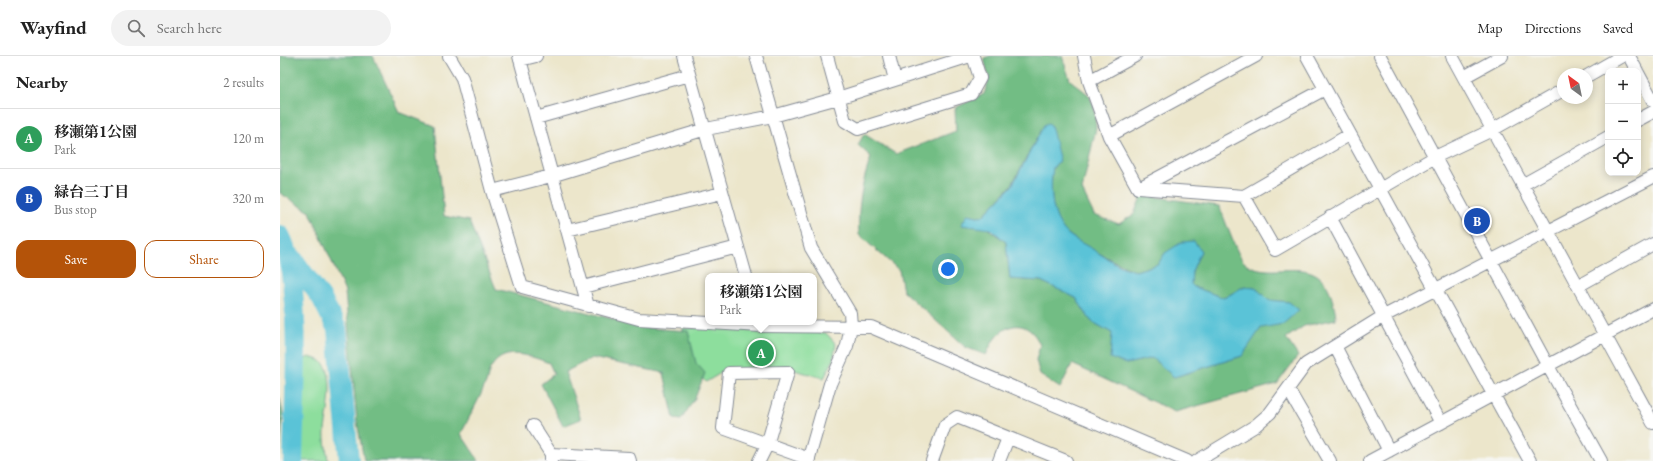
<!DOCTYPE html>
<html lang="en">
<head>
<meta charset="utf-8">
<style>
	:root { --surface:#fff; --page:#f2f2f2; --text:#222; --muted:#767676; --line:#e0e0e0; --accent:#b45309 }
	body { margin:0; font-family:"EB Garamond","Noto Serif JP",serif; background:var(--page); color:var(--text) }
	.controls { position:absolute; right:12px; top:12px; display:grid; overflow:hidden; border-radius:8px; box-shadow:0 2px 10px #0003 }
	.controls button { width:36px; height:36px; display:grid; place-items:center; padding:0; border:0; border-bottom:1px solid var(--line); background:var(--surface); color:var(--text); font:20px sans-serif }
	.compass { position:absolute; left:1277px; top:12px; width:36px; height:36px; border-radius:50%; background:var(--surface); box-shadow:0 2px 10px #0003; rotate:327deg }
	.you { position:absolute; left:668px; top:213px; width:14px; height:14px; margin:-10px; border:3px solid #fff; border-radius:50%; background:#1a73e8; box-shadow:0 0 0 6px #1a73e833 }
	.badge { display:grid; place-items:center; width:26px; height:26px; border-radius:50%; background:var(--accent); color:#fff; font-size:13px; font-weight:700 }
	.pin { position:absolute; translate:-50% -50%; border:2px solid #fff; box-shadow:0 1px 4px #0006 }
	.popup { position:absolute; left:425px; top:217px; width:112px; height:52px; box-sizing:border-box; display:grid; place-content:center; border-radius:8px; background:var(--surface); filter:drop-shadow(0 1px 3px #0005); font-size:13px; white-space:nowrap; color:var(--muted) }
	.popup b { font-size:15px; color:var(--text) }
	.popup::after { content:''; position:absolute; left:50%; top:100%; margin-left:-8px; border:8px solid transparent; border-top-color:var(--surface) }
	.list { margin:0; padding:0; list-style:none }
	h2 { display:flex; justify-content:space-between; align-items:center; height:52px; margin:0; padding:0 16px; font-size:17px }
	h2 small { font-size:13px; font-weight:400; color:var(--muted) }
	.list li { display:grid; grid-template-columns:26px 1fr auto; gap:12px; align-items:center; box-sizing:border-box; height:60px; padding:0 16px; border-top:1px solid var(--line) }
	.list b { display:block; font-size:15px; white-space:nowrap }
	.list p { margin:0; font-size:13px; white-space:nowrap; color:var(--muted) }
	.list em { font-size:13px; font-style:normal; color:var(--muted) }
	.actions { display:flex; gap:8px; padding:12px 16px }
	.actions a { flex:1; padding:9px 0; border:1px solid var(--accent); border-radius:12px; text-align:center; font-size:14px; color:var(--accent) }
	.actions .main { background:var(--accent); color:#fff }
	.icon { flex:none; width:22px; height:22px; fill:none; stroke:currentColor; stroke-width:2; stroke-linecap:round; stroke-linejoin:round }
	.map { position:relative; flex:none; width:1373px; height:405px; overflow:hidden }
	header { display:flex; align-items:center; gap:24px; box-sizing:border-box; height:56px; padding:0 20px; background:var(--surface); border-bottom:1px solid var(--line) }
	header strong { font-size:19px }
	nav { display:flex; gap:22px; margin-inline-start:auto; font-size:14px }
	.search { width:280px; height:36px; background:var(--page); display:flex; align-items:center; gap:10px; box-sizing:border-box; padding:0 14px; border-radius:22px; color:var(--muted); font-size:15px }
	main { display:flex }
	aside { flex:1; background:var(--surface) }
	.map>svg:first-child { display:block }
	.green { fill:#8dde9d; stroke:#54867e }
	.forest { fill:#72bd84; stroke:#467671; fill-rule:evenodd }
	.water { fill:#5ac3d7; stroke:#3a799a }
	.lines { fill:none; stroke-linecap:round; stroke-linejoin:round }
	.river { stroke:#5ac3d7; stroke-width:20 }
	.minor-casing { stroke:#848a94; stroke-width:14 }
	.minor { stroke:#fff; stroke-width:12 }
</style>
</head>
<body>
<header>
<strong>Wayfind</strong>
<div class="search"><svg class="icon" aria-label="search" viewBox="0 0 24 24"><circle cx="10" cy="10" r="6"/><path d="M15 15l6 6"/></svg>Search here</div>
<nav><a>Map</a><a>Directions</a><a>Saved</a></nav>
</header>
<main>
<aside>
<h2>Nearby<small>2 results</small></h2>
<ul class="list">
<li><span class="badge" style="background:#2e9e5b">A</span><div><b>移瀬第1公園</b><p>Park</p></div><em>120 m</em></li>
<li><span class="badge" style="background:#1a4fb4">B</span><div><b>緑台三丁目</b><p>Bus stop</p></div><em>320 m</em></li>
</ul>
<div class="actions"><a class="main">Save</a><a>Share</a></div>
</aside>
<div class="map">
<svg width="1373" height="405" viewBox="0 0 1373 405">
	<rect width="100%" height="100%" fill="#f6f6f2"/>
	<filter id="ink" filterUnits="userSpaceOnUse"><feTurbulence type="fractalNoise" baseFrequency=".025" numOctaves="2"/><feDisplacementMap in="SourceGraphic" scale="8" xChannelSelector="R" yChannelSelector="G"/><feConvolveMatrix kernelMatrix="1 2 1 2 8 2 1 2 1" color-interpolation-filters="sRGB"/></filter>
	<filter id="wash" filterUnits="userSpaceOnUse"><feTurbulence type="fractalNoise" baseFrequency=".012" numOctaves="4" result="noise"/><feDisplacementMap in="SourceGraphic" scale="16" xChannelSelector="R" yChannelSelector="G"/><feGaussianBlur stdDeviation="0.9" result="paint"/><feColorMatrix in="noise" values="0 0 0 0 0 0 0 0 0 0 0 0 0 0 0 0 0 1.4 0 .05"/><feComposite in="paint" operator="in"/></filter>
	<g filter="url(#wash)">
		<rect width="100%" height="100%" fill="#ece6cb"/>
		<path class="green" d="M 403,272 L 463,272 L 546,277 L 556,288 L 553,305 L 544,322 L 514,314 L 444,315 L 426,326 C 408,309 405,297 403,272 Z
			M 29,301 C 32,302 38,303 41,305 C 57,317 47,358 45,374 C 44,384 47,395 48,405 L 17,405 L 19,320 L 25,303 Z"/>
		<path class="forest" d="M 0,0 L 93,0 L 119,56 L 155,70 L 164,160 L 189,165 L 216,233 L 368,272 L 408,275 L 416,307 L 425,317 L 415,342 L 401,364 L 394,363 L 384,317 L 312,302 L 285,316 L 301,363 L 283,370 L 261,328 L 274,318 L 269,307 C 251,300 225,290 212,310 C 208,315 208,322 206,327 C 199,344 189,361 181,378 L 199,405 L 84,405 L 77,365 L 65,236 L 30,156 L 0,137 Z
			M 711,0 L 782,0 L 790,24 L 809,39 L 814,50 L 816,72 L 802,134 L 814,159 L 839,168 L 854,158 L 862,139 L 939,150 C 944,160 957,200 964,206 C 991,228 1035,193 1051,239 C 1053,247 1056,254 1056,263 L 1024,270 L 1006,282 L 1018,300 L 997,328 L 895,356 L 792,308 L 780,332 L 760,319 L 756,304 L 760,289 C 752,269 734,262 717,280 C 712,285 709,293 706,299 L 685,291 L 623,235 L 619,214 L 579,179 C 577,152 582,126 591,101 L 578,89 L 584,78 L 616,98 L 676,75 L 675,52 L 704,38 L 709,23 L 704,2 ZM 764,69 L 779,102 L 780,106 L 773,111 C 770,131 770,157 783,173 C 794,186 836,206 852,214 L 856,215 L 878,208 L 885,197 L 921,195 L 912,215 L 911,228 L 914,231 L 944,242 L 963,231 L 976,232 L 988,244 L 1009,246 L 1003,268 L 981,271 L 962,300 L 894,321 L 872,302 L 846,308 L 832,277 L 811,265 L 796,242 L 761,225 L 730,223 L 726,186 L 688,158 L 702,161 L 731,130 Z
			M 0,343 L 3,358 L 0,390 Z"/>
		<path class="water" d="M 768,67 L 771,69 L 780,106 L 773,111 C 770,131 770,157 784,174 C 791,183 807,189 817,196 C 828,203 843,213 856,215 L 878,208 L 885,197 L 902,186 L 914,185 L 921,195 L 912,215 L 911,228 L 914,231 L 944,242 L 963,231 L 976,232 L 988,244 L 1009,246 L 1019,254 L 1003,268 L 981,272 L 962,300 L 894,321 L 872,302 L 846,308 L 830,302 L 832,277 L 811,265 L 796,242 L 761,225 L 730,223 L 726,186 L 711,173 L 681,169 L 688,158 L 702,161 L 732,130 L 764,69 Z"/>
		<g class="lines">
			<path class="river" d="M 0,179 C 11,201 12,223 14,247 C 18,299 14,352 13,405
				M 11,200 L 42,243 L 57,273 L 69,405"/>
		</g>
	</g>
	<g filter="url(#ink)">
		<g class="lines">
			<g class="minor-casing">
				<path id="minor" d="M 169,0 L 182,22 L 212,135
					M 239,0 L 308,250
					M 404,0 L 466,220
					M 476,0 L 531,192 L 570,257 L 571,270 L 567,290 L 550,328 L 528,405
					M 547,0 L 565,65 L 578,73 L 691,38 L 700,22 L 693,0
					M 609,0 L 615,24
					M 690,0 L 558,42 L 493,60 L 426,73 L 271,120 L 212,135 L 242,231 L 359,263 L 482,270 L 591,271 L 907,405
					M 804,0 L 809,25 L 829,80 L 858,132 L 964,140 L 995,194 L 1155,101 L 1212,74 L 1283,34
					M 1027,0 L 1250,405
					M 1100,0 L 1268,310 L 1321,405
					M 1172,0 L 1298,230
					M 1349,0 L 1357,15
					M 240,4 L 256,0
					M 1358,17 L 1373,45
					M 1307,20 L 1342,0
					M 1184,21 L 1222,0
					M 809,25 L 855,0
					M 256,62 L 409,19
					M 1358,64 L 1373,56
					M 829,80 L 976,0
					M 1242,129 L 1328,81
					M 859,132 L 1045,33
					M 964,140 L 1069,79
					M 1050,161 L 1161,367
					M 287,174 L 442,137
					M 1373,188 L 1298,230 L 1373,367
					M 303,231 L 458,191
					M 1055,290 L 1109,395
					M 1008,333 L 1050,405
					M 253,370 L 271,398 L 271,405
					M 271,398 L 349,402 L 350,405
					M 479,405 L 487,389 L 508,316 L 449,317 L 443,372 L 529,403
					M 652,405 L 665,369 L 677,361 L 786,405
					M 719,405 L 728,382
					M 917,405 L 975,370 L 990,357 L 1026,308 L 1102,261 L 1373,121
					M 1090,405 L 1373,253"/>
			</g>
			<use href="#minor" class="minor"/>
		</g>
	</g>
</svg>
<div class="controls">
<button>+</button>
<button>−</button>
<button><svg class="icon" aria-label="locate" viewBox="0 0 24 24"><circle cx="12" cy="12" r="6"/><path d="M12 2v4M12 18v4M2 12h4M18 12h4"/></svg></button>
</div>
<svg class="compass" viewBox="-18 -18 36 36"><path d="M0-13l5 13h-10z" fill="#e53935"/><path d="M0 13l5-13h-10z" fill="#767676"/></svg>
<div class="you"></div>
<div class="pin badge" style="left:481px;top:297px;background:#2e9e5b">A</div>
<div class="popup"><b>移瀬第1公園</b>Park</div>
<div class="pin badge" style="left:1197px;top:165px;background:#1a4fb4">B</div>
</div>
</main>
</body>
</html>
